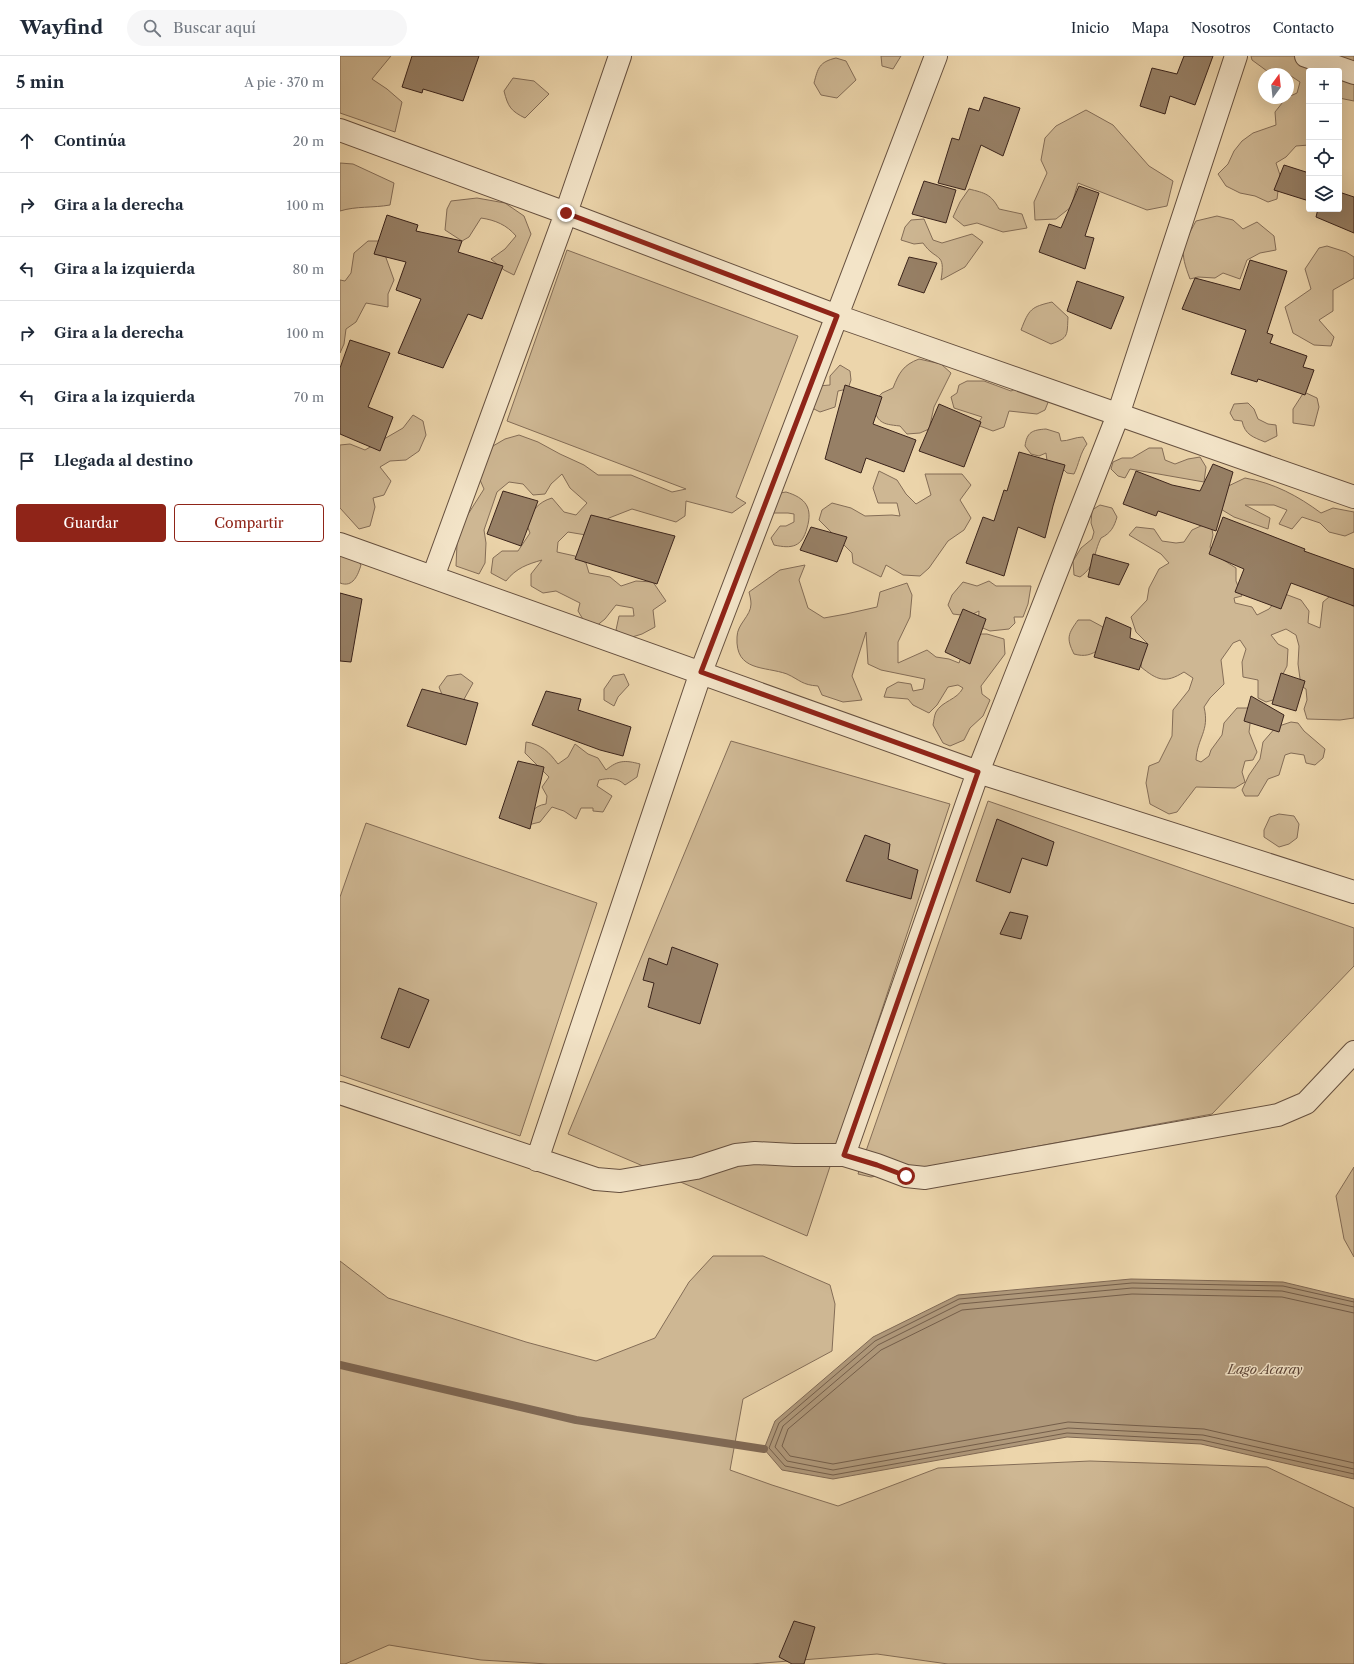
<!DOCTYPE html>
<html lang="es">
<head>
<meta charset="utf-8">
<style>
	:root { --surface:#fff; --page:#f6f6f7; --text:#1f2937; --muted:#747a83; --line:#e0e1e3; --accent:#8f2418 }
	body { margin:0; font-family:"Libre Caslon Text",serif; background:var(--page); color:var(--text) }
	.controls { position:absolute; right:12px; top:12px; display:grid; overflow:hidden; border-radius:4px; box-shadow:0 4px 16px #0002 }
	.controls button { width:36px; height:36px; display:grid; place-items:center; padding:0; border:0; border-bottom:1px solid var(--line); background:var(--surface); color:var(--text); font:20px sans-serif }
	.compass { position:absolute; left:918px; top:12px; width:36px; height:36px; border-radius:50%; background:var(--surface); box-shadow:0 4px 16px #0002; rotate:15deg }
	.stop { position:absolute; width:12px; height:12px; margin:-9px; border:3px solid #8f2418; border-radius:50%; background:#fff }
	.stop.end { background:#8f2418; border-color:#fff; box-shadow:0 1px 4px #0008 }
	.list { margin:0; padding:0; list-style:none }
	h2 { display:flex; justify-content:space-between; align-items:center; height:52px; margin:0; padding:0 16px; font-size:17px }
	h2 small { font-size:13px; font-weight:400; color:var(--muted) }
	.list li { display:grid; grid-template-columns:26px 1fr auto; gap:12px; align-items:center; box-sizing:border-box; height:64px; padding:0 16px; border-top:1px solid var(--line) }
	.list b { display:block; font-size:15px; white-space:nowrap }
	.list em { font-size:13px; font-style:normal; color:var(--muted) }
	.actions { display:flex; gap:8px; padding:12px 16px }
	.actions a { flex:1; padding:9px 0; border:1px solid var(--accent); border-radius:4px; text-align:center; font-size:14px; color:var(--accent) }
	.actions .main { background:var(--accent); color:#fff }
	.icon { flex:none; width:22px; height:22px; fill:none; stroke:currentColor; stroke-width:2; stroke-linecap:round; stroke-linejoin:round }
	.map { position:relative; flex:none; width:1014px; height:1608px; overflow:hidden }
	header { display:flex; align-items:center; gap:24px; box-sizing:border-box; height:56px; padding:0 20px; background:var(--surface); border-bottom:1px solid var(--line) }
	header strong { font-size:19px }
	nav { display:flex; gap:22px; margin-inline-start:auto; font-size:14px }
	.search { width:280px; height:36px; background:var(--page); display:flex; align-items:center; gap:10px; box-sizing:border-box; padding:0 14px; border-radius:22px; color:var(--muted); font-size:15px }
	main { display:flex }
	aside { flex:1; background:var(--surface) }
	.map>svg:first-child { display:block }
	.green { fill:#ceb793; stroke:#846d57 }
	.water { fill:#af987a; stroke:#806954 }
	.lines { fill:none; stroke-linecap:round; stroke-linejoin:round }
	.shore { stroke:#745e4a; stroke-width:1 }
	.stream { stroke:#806954; stroke-width:8 }
	.building { fill:#978066; stroke:#3a231b }
	.minor-casing { stroke:#66503f; stroke-width:24 }
	.minor { stroke:#f3e4c8; stroke-width:22 }
	.route { stroke:#8f2418; stroke-width:5 }
	.labels { text-anchor:middle; stroke-width:3; stroke-linejoin:round; paint-order:stroke }
	.water-label { font-size:13px; font-style:italic; fill:#5d4638; stroke:#f3e4c8 }
</style>
</head>
<body>
<header>
<strong>Wayfind</strong>
<div class="search"><svg class="icon" aria-label="search" viewBox="0 0 24 24"><circle cx="10" cy="10" r="6"/><path d="M15 15l6 6"/></svg>Buscar aquí</div>
<nav><a>Inicio</a><a>Mapa</a><a>Nosotros</a><a>Contacto</a></nav>
</header>
<main>
<aside>
<h2>5 min<small>A pie · 370 m</small></h2>
<ul class="list">
<li><svg class="icon" aria-label="ahead" viewBox="0 0 24 24"><path d="M12 20V5M6 11l6-6 6 6"/></svg><div><b>Continúa</b></div><em>20 m</em></li>
<li><svg class="icon" aria-label="right" viewBox="0 0 24 24"><path d="M7 20v-9h11M14 6l5 5-5 5"/></svg><div><b>Gira a la derecha</b></div><em>100 m</em></li>
<li><svg class="icon" aria-label="left" viewBox="0 0 24 24"><path d="M17 20v-9H6M10 6l-5 5 5 5"/></svg><div><b>Gira a la izquierda</b></div><em>80 m</em></li>
<li><svg class="icon" aria-label="right" viewBox="0 0 24 24"><path d="M7 20v-9h11M14 6l5 5-5 5"/></svg><div><b>Gira a la derecha</b></div><em>100 m</em></li>
<li><svg class="icon" aria-label="left" viewBox="0 0 24 24"><path d="M17 20v-9H6M10 6l-5 5 5 5"/></svg><div><b>Gira a la izquierda</b></div><em>70 m</em></li>
<li><svg class="icon" aria-label="arrive" viewBox="0 0 24 24"><path d="M6 21V4h12l-3 4 3 4H6"/></svg><div><b>Llegada al destino</b></div></li>
</ul>
<div class="actions"><a class="main">Guardar</a><a>Compartir</a></div>
</aside>
<div class="map">
<svg width="1014" height="1608" viewBox="0 0 1014 1608">
	<rect width="100%" height="100%" fill="#ecd5ab"/>
	<filter id="stains"><feTurbulence type="fractalNoise" baseFrequency=".005" numOctaves="4"/><feColorMatrix values="0 0 0 0 .2 0 0 0 0 .09 0 0 0 0 .02 0 0 0 .5 -.17"/></filter>
	<radialGradient id="worn" r=".72"><stop offset=".6" stop-color="#630" stop-opacity="0"/><stop offset="1" stop-color="#630" stop-opacity=".3"/></radialGradient>
	<path class="green" d="M 0,0 L 51,0 L 32,23 L 47,33 L 62,46 L 55,76 L 0,57 Z
		M 541,0 L 561,0 L 553,13 L 542,10 Z
		M 911,0 L 1014,0 L 1014,45 L 999,42 L 999,15 L 969,15 L 969,89 L 956,90 L 946,101 L 936,107 L 940,119 L 937,143 L 928,146 L 915,140 L 900,137 L 886,130 L 878,118 L 888,108 L 894,95 L 902,85 L 913,77 L 936,69 L 935,56 L 946,42 L 957,37 L 960,26 L 948,18 L 927,15 L 912,4 Z
		M 496,2 L 506,5 L 516,24 L 497,42 L 481,39 L 474,27 C 478,12 479,6 496,2 Z
		M 173,22 L 194,25 L 209,38 L 185,62 C 171,55 168,51 164,35 Z
		M 746,54 L 773,69 L 809,110 L 833,125 L 827,150 L 807,154 L 738,127 L 731,151 L 716,163 L 695,164 L 694,146 L 707,117 L 701,104 L 705,82 L 716,70 Z
		M 0,107 L 13,108 L 54,127 L 50,149 C 33,152 16,150 0,155 Z
		M 629,133 C 645,137 651,138 659,153 L 682,158 L 687,172 L 663,176 L 637,167 L 624,170 L 613,161 L 620,146 Z
		M 137,142 L 165,147 L 184,160 L 191,178 L 174,219 L 164,214 L 151,203 L 165,193 L 176,180 C 167,169 155,164 141,162 L 129,181 L 122,185 L 105,174 L 107,153 L 111,145 Z
		M 877,160 L 893,164 L 903,173 L 917,166 L 934,180 L 936,194 L 920,197 L 907,204 L 900,223 L 883,217 L 875,222 L 858,221 L 850,223 C 839,194 842,191 856,165 Z
		M 584,163 L 593,184 L 602,187 L 632,178 L 643,186 L 625,211 L 601,224 C 606,195 596,206 583,187 L 574,188 L 561,184 L 565,171 L 571,164 Z
		M 28,185 L 40,185 L 54,224 L 48,238 L 48,251 L 26,247 L 16,266 L 6,273 L 4,288 L 0,297 L 0,224 L 5,225 L 11,217 L 14,197 Z
		M 987,190 L 1006,196 L 1014,201 L 1014,222 L 993,234 L 993,255 L 979,264 L 994,281 L 991,290 L 974,289 L 953,277 L 945,251 L 971,233 L 965,213 L 979,192 Z
		M 227,194 L 458,280 L 396,441 L 406,447 L 392,457 L 346,445 L 345,460 L 336,466 L 292,453 L 269,462 L 246,479 L 228,476 L 218,486 L 217,496 L 235,500 L 246,507 L 249,517 L 270,521 L 281,530 L 296,525 L 313,526 L 326,545 L 313,554 L 315,571 L 302,578 L 289,582 L 276,574 L 279,560 L 294,560 L 293,552 L 276,549 L 265,563 L 255,571 L 244,565 L 238,555 L 240,547 L 216,535 L 203,537 L 191,530 L 191,518 L 202,504 C 188,508 176,512 166,525 L 151,517 L 153,502 L 162,495 L 178,495 L 190,477 L 186,467 C 192,455 198,446 212,442 L 224,456 L 236,459 L 247,447 L 230,432 L 222,418 L 211,428 L 205,438 L 193,439 L 183,428 L 169,426 L 157,436 L 144,474 L 146,487 L 145,507 L 139,518 L 116,510 L 117,488 L 125,463 L 144,433 L 140,424 L 143,410 L 153,390 L 165,383 L 179,379 L 198,386 L 220,398 L 244,409 L 258,419 L 291,419 L 332,436 L 346,433 L 167,365 Z
		M 712,246 L 728,261 C 727,279 729,282 711,288 L 681,274 C 689,253 691,251 712,246 Z
		M 579,303 L 601,308 L 611,317 L 594,351 L 589,373 L 580,377 L 567,378 L 560,370 C 541,368 538,367 532,348 L 542,337 L 553,332 C 559,317 563,309 579,303 Z
		M 500,309 L 510,315 L 511,324 L 508,333 L 498,335 L 495,351 L 480,356 L 474,353 L 471,344 L 478,330 L 490,329 L 490,320 Z
		M 627,325 L 644,325 L 671,335 L 681,330 L 709,344 L 705,354 L 697,358 L 669,355 L 664,371 L 653,375 L 637,369 L 642,361 L 614,352 L 611,341 L 617,337 L 619,329 Z
		M 964,336 L 977,342 L 979,351 L 974,370 L 953,367 L 953,353 Z
		M 908,347 L 914,353 L 918,363 L 928,368 L 936,369 L 937,380 L 925,386 C 913,381 905,379 902,365 L 894,364 L 890,357 L 894,348 Z
		M 73,359 L 83,365 L 86,379 L 79,395 L 66,404 L 50,405 L 40,411 L 51,425 L 44,439 L 33,442 L 35,451 L 30,470 L 19,473 L 0,452 L 0,389 L 10,388 L 25,394 L 63,372 Z
		M 706,373 L 719,377 L 721,385 C 729,385 735,381 743,381 L 747,388 C 740,397 739,408 734,418 L 727,417 L 723,413 L 707,405 L 706,397 L 699,400 L 691,398 L 685,390 C 687,376 692,374 706,373 Z
		M 809,392 L 822,392 L 825,404 L 835,408 L 848,403 L 860,401 L 866,411 L 864,426 L 790,413 L 785,422 L 778,420 L 771,413 L 773,406 L 782,402 L 792,402 Z
		M 539,415 L 557,424 L 566,438 L 576,448 L 591,439 L 585,418 L 622,418 L 631,429 L 620,444 L 631,462 L 624,474 L 608,485 L 589,512 L 580,520 L 563,519 L 546,509 L 541,521 L 513,507 L 512,497 L 479,464 L 482,454 L 492,447 L 511,452 L 525,460 L 552,459 L 560,460 L 557,447 L 538,447 L 533,432 Z
		M 905,422 C 934,427 958,440 981,457 L 993,452 L 1014,456 L 1014,476 L 1005,480 L 989,476 L 980,467 L 962,461 L 952,473 L 939,468 L 947,454 L 934,449 L 905,449 L 930,462 L 928,473 L 894,461 L 879,452 L 878,435 Z
		M 446,436 C 466,442 473,452 467,472 C 462,491 452,493 434,489 L 431,482 L 440,470 L 446,470 L 454,466 L 454,458 L 448,457 L 433,457 L 440,437 Z
		M 760,449 L 772,452 L 777,461 C 774,471 771,477 761,482 C 753,498 756,510 740,521 L 734,519 L 733,505 L 741,492 L 752,483 L 754,476 L 751,467 L 752,454 Z
		M 870,462 L 873,479 L 870,491 L 874,498 L 896,512 L 896,525 L 902,540 L 894,542 L 895,547 L 912,551 L 917,559 L 929,553 L 940,540 L 945,538 L 961,544 L 969,555 L 968,567 L 980,572 L 983,546 L 995,536 L 1014,551 L 1014,662 L 1000,664 L 967,663 L 964,653 L 967,644 L 966,633 L 961,630 L 958,608 L 959,590 L 956,579 L 946,573 L 931,579 L 938,588 L 948,593 L 947,610 L 940,624 L 933,644 L 926,646 L 918,642 L 918,624 L 903,621 L 902,606 L 906,593 L 900,584 L 893,587 L 881,604 L 884,628 L 870,642 L 864,651 C 870,675 857,682 856,704 L 861,706 L 869,700 L 871,694 L 882,679 L 884,667 L 897,652 L 912,652 L 909,676 L 917,696 L 913,704 L 905,705 L 902,716 L 905,726 L 895,732 L 856,731 L 837,756 L 829,758 L 810,748 L 806,727 L 809,710 L 819,706 L 832,680 L 833,654 L 849,634 L 853,622 L 844,616 C 825,628 817,624 801,611 L 802,600 L 807,587 L 796,576 L 791,561 L 807,544 L 809,532 L 819,513 L 829,507 L 821,498 L 789,479 L 796,471 L 814,473 L 822,485 L 836,487 L 844,486 L 852,474 L 863,469 Z
		M 0,496 L 14,500 L 21,509 C 18,519 13,532 0,527 Z
		M 465,509 L 459,524 L 468,552 L 484,562 L 506,558 L 537,551 L 540,536 L 567,527 L 572,539 L 570,561 L 558,586 L 558,607 L 587,594 L 596,601 L 609,603 L 619,607 L 626,588 L 633,578 L 647,578 L 664,583 L 665,598 L 641,630 L 642,638 L 650,644 L 643,660 L 630,672 L 624,684 L 610,690 L 603,687 L 593,669 C 594,665 594,660 596,656 C 602,645 617,644 623,632 L 618,629 L 608,631 L 597,649 L 589,657 L 573,649 L 568,643 L 544,641 L 547,632 L 558,626 L 571,628 L 573,635 L 583,633 L 585,623 L 541,614 L 528,608 L 526,576 L 512,620 L 522,644 L 503,646 L 482,639 L 478,630 C 462,629 460,624 447,618 C 425,610 395,616 397,581 C 397,568 411,560 411,548 C 411,544 410,540 409,536 L 440,514 Z
		M 649,525 L 656,530 L 691,530 L 688,548 L 683,561 L 674,561 L 675,567 L 669,573 L 650,575 L 638,570 L 639,555 L 629,560 L 613,558 L 608,549 L 612,539 L 623,526 L 637,530 Z
		M 738,564 L 750,564 L 763,571 L 760,593 C 751,599 745,601 734,598 C 726,582 728,578 738,564 Z
		M 121,618 L 133,627 L 123,645 L 103,641 L 99,631 L 107,620 Z
		M 284,618 L 289,629 L 278,641 L 274,650 L 264,644 L 264,633 L 273,620 Z
		M 951,666 L 958,667 L 964,675 L 985,693 L 983,702 L 975,709 L 966,707 L 964,699 L 951,697 L 945,699 L 939,719 L 928,723 L 918,740 L 905,740 L 902,734 L 909,719 L 920,703 L 923,686 L 936,671 Z
		M 391,685 L 610,748 L 467,1180 L 228,1078 Z
		M 186,686 C 201,688 209,696 218,708 L 228,701 L 235,688 L 248,698 L 258,702 L 266,714 C 278,704 285,704 300,708 L 297,721 L 285,729 C 277,721 269,722 259,724 L 257,730 L 272,740 L 263,756 L 253,755 L 253,752 L 241,752 L 236,763 L 224,755 L 212,751 L 200,766 L 188,769 C 190,757 193,750 206,748 L 207,740 L 202,731 L 209,721 L 185,697 Z
		M 648,745 L 1014,872 L 1014,910 L 872,1058 L 531,1121 L 518,1118 Z
		M 939,758 L 954,760 L 959,768 L 957,782 L 949,788 L 939,791 L 924,781 L 924,774 L 930,761 Z
		M 26,767 L 257,847 L 180,1080 L 0,1019 L 0,841 Z
		M 1014,1111 L 1014,1201 L 1004,1183 L 996,1140 Z
		M 373,1200 L 423,1200 L 490,1229 L 495,1248 L 492,1295 L 403,1343 L 390,1414 L 432,1429 L 498,1450 L 598,1412 L 750,1405 L 927,1411 L 1014,1452 L 1014,1608 L 608,1608 L 537,1598 L 411,1608 L 208,1608 L 141,1604 L 49,1589 L 5,1608 L 0,1608 L 0,1205 L 48,1242 L 186,1286 L 256,1305 L 315,1282 L 349,1226 Z"/>
	<path class="water" d="M 791,1223 L 943,1226 L 1014,1243 L 1014,1423 L 861,1388 L 727,1381 L 493,1423 L 442,1414 L 424,1393 L 435,1365 L 533,1281 L 618,1239 Z"/>
	<g class="lines">
		<path class="shore" d="M 1014,1246 L 943,1230 L 792,1227 L 619,1243 L 535,1285 L 439,1367 L 429,1392 L 445,1410 L 493,1419 L 727,1377 L 862,1384 L 1014,1418
			M 1014,1251 L 942,1235 L 792,1232 L 620,1248 L 538,1289 L 443,1370 L 435,1391 L 447,1405 L 493,1414 L 728,1372 L 863,1379 L 1014,1413
			M 1014,1257 L 942,1241 L 792,1238 L 622,1254 L 541,1294 L 448,1373 L 442,1390 L 450,1400 L 493,1408 L 728,1366 L 864,1373 L 1014,1407"/>
		<path class="stream" d="M 0,1309 L 236,1364 L 424,1393"/>
	</g>
	<path class="building" d="M 72,0 L 139,0 L 123,45 L 83,33 L 82,37 L 62,31 Z
		M 844,0 L 873,0 L 855,49 L 830,40 L 825,58 L 800,50 L 812,12 L 837,18 Z
		M 644,41 L 680,52 L 663,100 L 641,89 L 625,134 L 598,127 L 612,82 L 619,84 L 629,52 L 639,55 Z
		M 944,109 L 969,117 L 969,145 L 934,134 Z
		M 584,125 L 616,134 L 606,167 L 572,158 Z
		M 739,130 L 759,137 L 745,180 L 754,182 L 745,213 L 699,196 L 709,168 L 721,172 Z
		M 999,136 L 1014,141 L 1014,177 L 976,161 L 978,153 L 999,153 Z
		M 47,159 L 78,169 L 76,175 L 122,185 L 118,196 L 163,210 L 142,263 L 128,258 L 103,312 L 58,297 L 81,243 L 56,234 L 66,206 L 34,198 Z
		M 569,201 L 597,207 L 584,237 L 558,229 Z
		M 910,204 L 947,215 L 927,277 L 933,279 L 930,287 L 967,300 L 963,311 L 974,314 L 965,339 L 918,323 L 917,326 L 891,318 L 906,274 L 842,253 L 855,222 L 900,234 Z
		M 737,225 L 784,241 L 771,273 L 727,255 Z
		M 10,284 L 50,297 L 28,351 L 53,361 L 40,395 L 0,378 L 0,312 Z
		M 505,329 L 542,341 L 533,368 L 576,384 L 564,416 L 526,402 L 521,417 L 485,403 Z
		M 599,348 L 641,366 L 624,411 L 579,395 Z
		M 679,396 L 725,409 L 713,450 L 705,482 L 678,471 L 664,520 L 626,507 L 643,461 L 654,465 L 664,434 L 667,435 Z
		M 873,408 L 893,416 L 876,475 L 818,455 L 816,460 L 783,448 L 796,415 L 832,429 L 860,435 Z
		M 163,435 L 198,445 L 181,490 L 147,478 Z
		M 251,459 L 335,480 L 317,528 L 235,503 Z
		M 883,461 L 965,493 L 964,495 L 1014,513 L 1014,550 L 951,527 L 941,553 L 895,536 L 904,513 L 869,498 Z
		M 471,471 L 507,481 L 497,506 L 460,494 Z
		M 753,498 L 789,508 L 779,529 L 748,521 Z
		M 0,537 L 22,543 L 11,606 L 0,605 Z
		M 623,553 L 646,563 L 630,608 L 605,596 Z
		M 766,561 L 791,572 L 790,582 L 808,588 L 799,614 L 754,601 Z
		M 941,617 L 965,625 L 956,655 L 932,648 Z
		M 82,633 L 138,647 L 126,689 L 67,670 Z
		M 206,635 L 241,643 L 238,654 L 291,671 L 283,700 L 260,694 L 192,669 Z
		M 911,640 L 944,659 L 939,676 L 904,665 Z
		M 178,705 L 204,711 L 190,773 L 159,762 Z
		M 657,763 L 714,786 L 707,810 L 682,802 L 670,837 L 636,825 Z
		M 525,779 L 550,788 L 548,803 L 578,814 L 571,843 L 506,825 Z
		M 670,856 L 688,860 L 681,883 L 660,878 Z
		M 332,891 L 378,908 L 360,968 L 308,951 L 314,927 L 303,924 L 309,902 L 327,909 Z
		M 59,932 L 89,944 L 69,992 L 41,982 Z
		M 454,1565 L 475,1571 L 464,1608 L 452,1608 L 439,1601 Z"/>
	<g class="lines">
		<g class="minor-casing">
			<path id="minor" d="M 966,0 L 1014,17
				M 0,74 L 226,157 L 497,260 L 1014,441
				M 0,488 L 638,716 L 1014,836
				M 93,521 L 226,157 L 280,0
				M 0,1037 L 256,1123 L 280,1125 L 356,1112 L 396,1099 L 415,1097 L 454,1099 L 504,1099 L 537,1109 L 566,1120 L 585,1122 L 938,1059 L 966,1047 L 1014,996
				M 504,1099 L 638,716 L 778,359 L 896,0
				M 197,1104 L 361,616 L 596,0"/>
		</g>
		<use href="#minor" class="minor"/>
	</g>
	<g class="lines">
		<path class="route" d="M 226,157 L 497,260 L 361,616 L 638,716 L 504,1099 L 537,1109 L 566,1120"/>
	</g>
	<g class="labels">
		<g class="water-label">
			<text x="925" y="1318">Lago Acaray</text>
		</g>
	</g>
	<rect width="100%" height="100%" filter="url(#stains)"/>
	<rect width="100%" height="100%" fill="url(#worn)"/>
</svg>
<div class="controls">
<button>+</button>
<button>−</button>
<button><svg class="icon" aria-label="locate" viewBox="0 0 24 24"><circle cx="12" cy="12" r="6"/><path d="M12 2v4M12 18v4M2 12h4M18 12h4"/></svg></button>
<button><svg class="icon" aria-label="layers" viewBox="0 0 24 24"><path d="M12 4l9 5-9 5-9-5zM3 14l9 5 9-5"/></svg></button>
</div>
<svg class="compass" viewBox="-18 -18 36 36"><path d="M0-13l5 13h-10z" fill="#e53935"/><path d="M0 13l5-13h-10z" fill="#747a83"/></svg>
<div class="stop" style="left:566px;top:1120px"></div>
<div class="stop end" style="left:226px;top:157px"></div>
</div>
</main>
</body>
</html>
